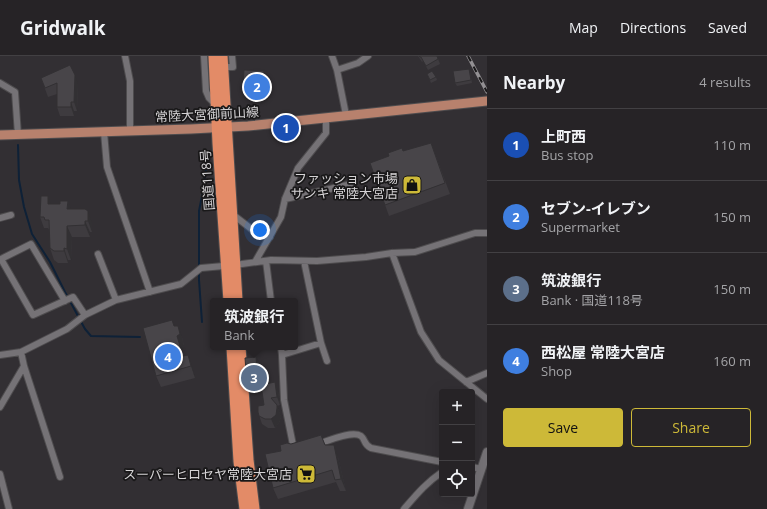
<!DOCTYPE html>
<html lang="en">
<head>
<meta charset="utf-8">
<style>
	:root { --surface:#262326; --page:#322f32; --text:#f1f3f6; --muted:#a4a4a7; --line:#424043; --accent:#cdb938 }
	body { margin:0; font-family:"Open Sans","Noto Sans JP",sans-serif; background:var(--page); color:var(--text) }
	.controls { position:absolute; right:12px; bottom:12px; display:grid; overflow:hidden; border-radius:4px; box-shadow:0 4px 16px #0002 }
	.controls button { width:36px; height:36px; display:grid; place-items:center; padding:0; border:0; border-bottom:1px solid var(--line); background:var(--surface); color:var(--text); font:20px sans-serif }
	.you { position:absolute; left:260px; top:174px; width:14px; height:14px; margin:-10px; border:3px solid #fff; border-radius:50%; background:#1a73e8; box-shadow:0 0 0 6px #1a73e833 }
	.badge { display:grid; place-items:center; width:26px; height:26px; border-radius:50%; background:var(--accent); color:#fff; font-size:13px; font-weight:700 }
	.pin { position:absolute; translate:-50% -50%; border:2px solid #fff; box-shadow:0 1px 4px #0006 }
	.popup { position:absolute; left:210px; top:242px; width:88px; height:52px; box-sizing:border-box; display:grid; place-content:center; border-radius:4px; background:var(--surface); filter:drop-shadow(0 1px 3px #0005); font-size:13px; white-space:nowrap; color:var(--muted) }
	.popup b { font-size:15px; color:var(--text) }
	.popup::after { content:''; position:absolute; left:50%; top:100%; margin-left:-8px; border:8px solid transparent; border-top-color:var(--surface) }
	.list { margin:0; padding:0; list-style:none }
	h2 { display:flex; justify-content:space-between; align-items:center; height:52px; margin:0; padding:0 16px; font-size:17px }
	h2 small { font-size:13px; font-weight:400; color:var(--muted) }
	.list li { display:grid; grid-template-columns:26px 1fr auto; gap:12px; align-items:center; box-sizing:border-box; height:72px; padding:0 16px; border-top:1px solid var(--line) }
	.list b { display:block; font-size:15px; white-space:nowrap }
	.list p { margin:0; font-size:13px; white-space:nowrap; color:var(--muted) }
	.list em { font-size:13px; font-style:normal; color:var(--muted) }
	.actions { display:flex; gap:8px; padding:12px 16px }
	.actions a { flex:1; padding:9px 0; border:1px solid var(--accent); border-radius:4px; text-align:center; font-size:14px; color:var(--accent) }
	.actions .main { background:var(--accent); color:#111 }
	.icon { flex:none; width:22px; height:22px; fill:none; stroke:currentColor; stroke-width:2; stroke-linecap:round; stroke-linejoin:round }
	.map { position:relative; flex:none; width:487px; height:453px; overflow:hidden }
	header { display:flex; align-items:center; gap:24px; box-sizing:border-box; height:56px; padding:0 20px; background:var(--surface); border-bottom:1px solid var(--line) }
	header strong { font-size:19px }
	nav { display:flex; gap:22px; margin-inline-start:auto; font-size:14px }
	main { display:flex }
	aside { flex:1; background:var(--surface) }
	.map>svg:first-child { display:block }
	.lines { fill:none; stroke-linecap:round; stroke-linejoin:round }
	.stream { stroke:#0e2137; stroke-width:2 }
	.street-casing { stroke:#4e4c4e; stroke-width:8 }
	.secondary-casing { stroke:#4e4c4e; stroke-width:10 }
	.primary-casing { stroke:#4e4c4e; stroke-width:11 }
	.highway-casing { stroke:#4e4c4e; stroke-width:13 }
	.street { stroke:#757276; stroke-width:6 }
	.secondary { stroke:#757276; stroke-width:8 }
	.primary { stroke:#b7816d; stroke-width:9 }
	.highway { stroke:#e38b67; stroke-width:11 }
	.rail-casing { stroke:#939093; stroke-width:3.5 }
	.rail { stroke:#191819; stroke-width:2; stroke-dasharray:6; stroke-linecap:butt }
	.wall { fill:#3e3b3f }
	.shaded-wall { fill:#323033 }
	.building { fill:#484549; stroke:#323033 }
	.labels { text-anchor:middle; stroke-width:3.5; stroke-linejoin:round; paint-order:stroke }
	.street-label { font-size:13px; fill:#d5d3d5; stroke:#191819 }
	.poi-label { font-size:13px; fill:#d5d3d5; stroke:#191819; text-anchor:end }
</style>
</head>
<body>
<header>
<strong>Gridwalk</strong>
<nav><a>Map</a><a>Directions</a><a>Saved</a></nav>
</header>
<main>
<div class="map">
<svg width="487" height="453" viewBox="0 0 487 453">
	<rect width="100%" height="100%" fill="#322f33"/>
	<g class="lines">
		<path class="stream" d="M 18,89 L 19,124 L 24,151 L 32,178 L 50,206 L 65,236 L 85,273 L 91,280 L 140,281
			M 202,266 L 199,224 L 199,155 L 203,135 L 206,113"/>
		<g class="street-casing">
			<path id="street" d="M 125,0 L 130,25 L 130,75
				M 204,0 L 206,35 L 209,42 L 216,49
				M 332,0 L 337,14 L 346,59
				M 223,11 L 233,11 L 232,0
				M 337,14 L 358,7 L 368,0
				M 0,27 L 15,36 L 18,79
				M 104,76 L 107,111 L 150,236
				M 285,143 L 352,128
				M 232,158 L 258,178 L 270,181
				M 0,162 L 11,159
				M 392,197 L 421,276 L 439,304 L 487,343
				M 98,198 L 116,244
				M 266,205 L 271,245
				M 304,205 L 321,287 L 327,305
				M 255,206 L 281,161 L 285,143 L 298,112 L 326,77 L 326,61
				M 65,245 L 31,188 L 1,203 L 33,259 L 73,241 L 85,259
				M 281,291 L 282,299 L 284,344 L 294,394
				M 0,299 L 21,296 L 67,273 L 85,259 L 116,244 L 181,228 L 201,212 L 235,209 L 271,204 L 317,205 L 366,201 L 392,197 L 415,196 L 475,177 L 487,177
				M 282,299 L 321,287
				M 24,310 L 60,421
				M 466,326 L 487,317
				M 0,351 L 24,310 L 21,296
				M 318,388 C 328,385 352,374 361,380 C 366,384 363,388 371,392 L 442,406
				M 472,411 L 481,413
				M 0,418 L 9,453
				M 404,453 C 417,438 426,427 442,416"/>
		</g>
		<g class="secondary-casing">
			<path id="secondary" d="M 468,453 L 487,396"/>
		</g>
		<g class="primary-casing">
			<path id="primary" d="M 0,79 L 191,73 L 248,70 L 487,45"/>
		</g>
		<g class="highway-casing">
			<path id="highway" d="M 214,0 L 218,87 L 229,245
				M 222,0 L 237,245
				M 232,291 L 239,405 L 245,453
				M 240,291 L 248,404 L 254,453"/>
		</g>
		<use href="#street" class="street"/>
		<use href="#secondary" class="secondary"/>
		<use href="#primary" class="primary"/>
		<use href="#highway" class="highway"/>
		<g class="rail-casing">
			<path id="rail" d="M 468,0 L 487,36"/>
		</g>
		<use href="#rail" class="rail"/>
	</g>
	<path class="wall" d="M 418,0 L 437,0 L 440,8 L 428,14 L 423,5 L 422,6 Z
		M 264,15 L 267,24 L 266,39 L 246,38 L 243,29 Z
		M 470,16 L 472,27 L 457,30 L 455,27 Z
		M 427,18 L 436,21 L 437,24 L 431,27 Z
		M 41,22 L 78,28 L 77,55 L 74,55 L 74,60 L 60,60 L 57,51 L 57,38 L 48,41 Z
		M 431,87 L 450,138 L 389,160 L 370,107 L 403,95 Z
		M 48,140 L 50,148 L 60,148 L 68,145 L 70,153 L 92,167 L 92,176 L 90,176 L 90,181 L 72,181 L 71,204 L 68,204 L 68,207 L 58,207 L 54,204 L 50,192 L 50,176 L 48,172 L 44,172 L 40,161 Z
		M 172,264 L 174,270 L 182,281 L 184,290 L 181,292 L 184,300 L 188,299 L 195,322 L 161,331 L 156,320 Z
		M 260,310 L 261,329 L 278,335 L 280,349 L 277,350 L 281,361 L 279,367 L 275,372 L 268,372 L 262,368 L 258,356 L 264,349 L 262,336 L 250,336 L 247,328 Z
		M 321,379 L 325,389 L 338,401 L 346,435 L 340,435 L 336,426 L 278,443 L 273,432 L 281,395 L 291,388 Z"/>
	<path class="shaded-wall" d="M 264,15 L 267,24 L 266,39 L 263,30 Z
		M 75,19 L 78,28 L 77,55 L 74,46 Z
		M 71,46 L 74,55 L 74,60 L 71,51 Z
		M 48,140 L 52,152 L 48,148 Z
		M 68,145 L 72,157 L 67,153 Z
		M 88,155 L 92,167 L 92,176 L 88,165 Z
		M 85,165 L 90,176 L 90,181 L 85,169 Z
		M 67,170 L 72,181 L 71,204 L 67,193 Z
		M 64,192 L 68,204 L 68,207 L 64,195 Z
		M 172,264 L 177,276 L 178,270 L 182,281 L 184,290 L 181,292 L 187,312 L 183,300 Z
		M 188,299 L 192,310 L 195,322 L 191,310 Z
		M 256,301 L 260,310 L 262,336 L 258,327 Z
		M 275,326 L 278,335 L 280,349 L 277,341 Z
		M 277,349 L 281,361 L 279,367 L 275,372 L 271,363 Z
		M 334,389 L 338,401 L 346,435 L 341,423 Z"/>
	<path class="building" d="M 419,0 L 437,0 L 438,3 L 426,10 L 421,1 L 420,1 Z
		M 70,9 L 75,19 L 74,46 L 71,46 L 71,51 L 57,51 L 57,27 L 45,32 L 41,22 Z
		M 469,13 L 471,24 L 455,27 L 453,15 Z
		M 244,14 L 264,15 L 263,30 L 243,29 Z
		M 432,15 L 436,21 L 430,24 L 427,18 Z
		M 431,87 L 445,127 L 385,149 L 370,107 L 389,100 L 388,97 L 402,92 L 403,95 Z
		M 41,140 L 48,140 L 48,148 L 60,148 L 60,145 L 68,145 L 67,153 L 85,153 L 88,155 L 88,165 L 85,165 L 85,169 L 67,170 L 67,193 L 64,192 L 64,195 L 54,195 L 50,192 L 49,164 L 45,164 L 44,161 L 40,161 Z
		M 172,264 L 174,270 L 178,270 L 180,278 L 177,280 L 183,300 L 188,299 L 191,310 L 156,320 L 143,272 Z
		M 256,301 L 258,327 L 247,328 L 245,302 Z
		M 275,326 L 277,341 L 271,342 L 277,349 L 277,352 L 276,359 L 271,363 L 265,363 L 259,360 L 258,356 L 258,350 L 264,349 L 261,329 Z
		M 321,379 L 325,389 L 334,389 L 341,423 L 335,424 L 332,414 L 273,432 L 265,398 L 281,395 L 280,389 L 287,387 L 291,388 Z"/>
	<defs>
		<g id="shop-square" transform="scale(1)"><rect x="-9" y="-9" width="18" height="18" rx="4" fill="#cdb938" stroke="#191819"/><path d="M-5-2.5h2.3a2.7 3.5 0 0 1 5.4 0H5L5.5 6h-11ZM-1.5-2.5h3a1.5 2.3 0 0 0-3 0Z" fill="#111"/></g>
		<g id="supermarket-square" transform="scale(1)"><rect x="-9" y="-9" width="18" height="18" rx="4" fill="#cdb938" stroke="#191819"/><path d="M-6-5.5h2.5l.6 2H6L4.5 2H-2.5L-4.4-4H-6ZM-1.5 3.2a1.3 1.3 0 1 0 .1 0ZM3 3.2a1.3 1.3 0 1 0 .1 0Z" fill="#111"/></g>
	</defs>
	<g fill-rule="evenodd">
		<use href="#shop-square" x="412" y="129"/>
		<use href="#supermarket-square" x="306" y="418"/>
	</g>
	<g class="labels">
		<g class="street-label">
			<text transform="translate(207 58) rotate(-3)" y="5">常陸大宮御前山線</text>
			<text transform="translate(207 124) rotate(-94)" y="5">国道118号</text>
		</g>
		<g class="poi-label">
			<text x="398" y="127">ファッション市場<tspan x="398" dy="15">サンキ 常陸大宮店</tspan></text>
			<text x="292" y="423">スーパーヒロセヤ常陸大宮店</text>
		</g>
	</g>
</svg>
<div class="controls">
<button>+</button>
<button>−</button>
<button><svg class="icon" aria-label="locate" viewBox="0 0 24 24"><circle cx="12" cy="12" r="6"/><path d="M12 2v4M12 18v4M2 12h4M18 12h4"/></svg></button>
</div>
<div class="you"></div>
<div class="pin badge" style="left:286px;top:72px;background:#1a4fb4">1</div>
<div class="pin badge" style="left:257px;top:31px;background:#3f7fe0">2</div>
<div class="pin badge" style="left:254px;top:322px;background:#5c6f8a">3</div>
<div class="popup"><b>筑波銀行</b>Bank</div>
<div class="pin badge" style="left:168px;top:301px;background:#3f7fe0">4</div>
</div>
<aside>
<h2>Nearby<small>4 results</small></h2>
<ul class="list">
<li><span class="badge" style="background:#1a4fb4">1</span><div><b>上町西</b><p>Bus stop</p></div><em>110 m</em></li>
<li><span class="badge" style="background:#3f7fe0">2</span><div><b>セブン-イレブン</b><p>Supermarket</p></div><em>150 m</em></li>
<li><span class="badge" style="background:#5c6f8a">3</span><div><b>筑波銀行</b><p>Bank · 国道118号</p></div><em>150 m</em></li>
<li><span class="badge" style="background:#3f7fe0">4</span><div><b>西松屋 常陸大宮店</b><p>Shop</p></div><em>160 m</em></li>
</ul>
<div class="actions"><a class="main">Save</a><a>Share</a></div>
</aside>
</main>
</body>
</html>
